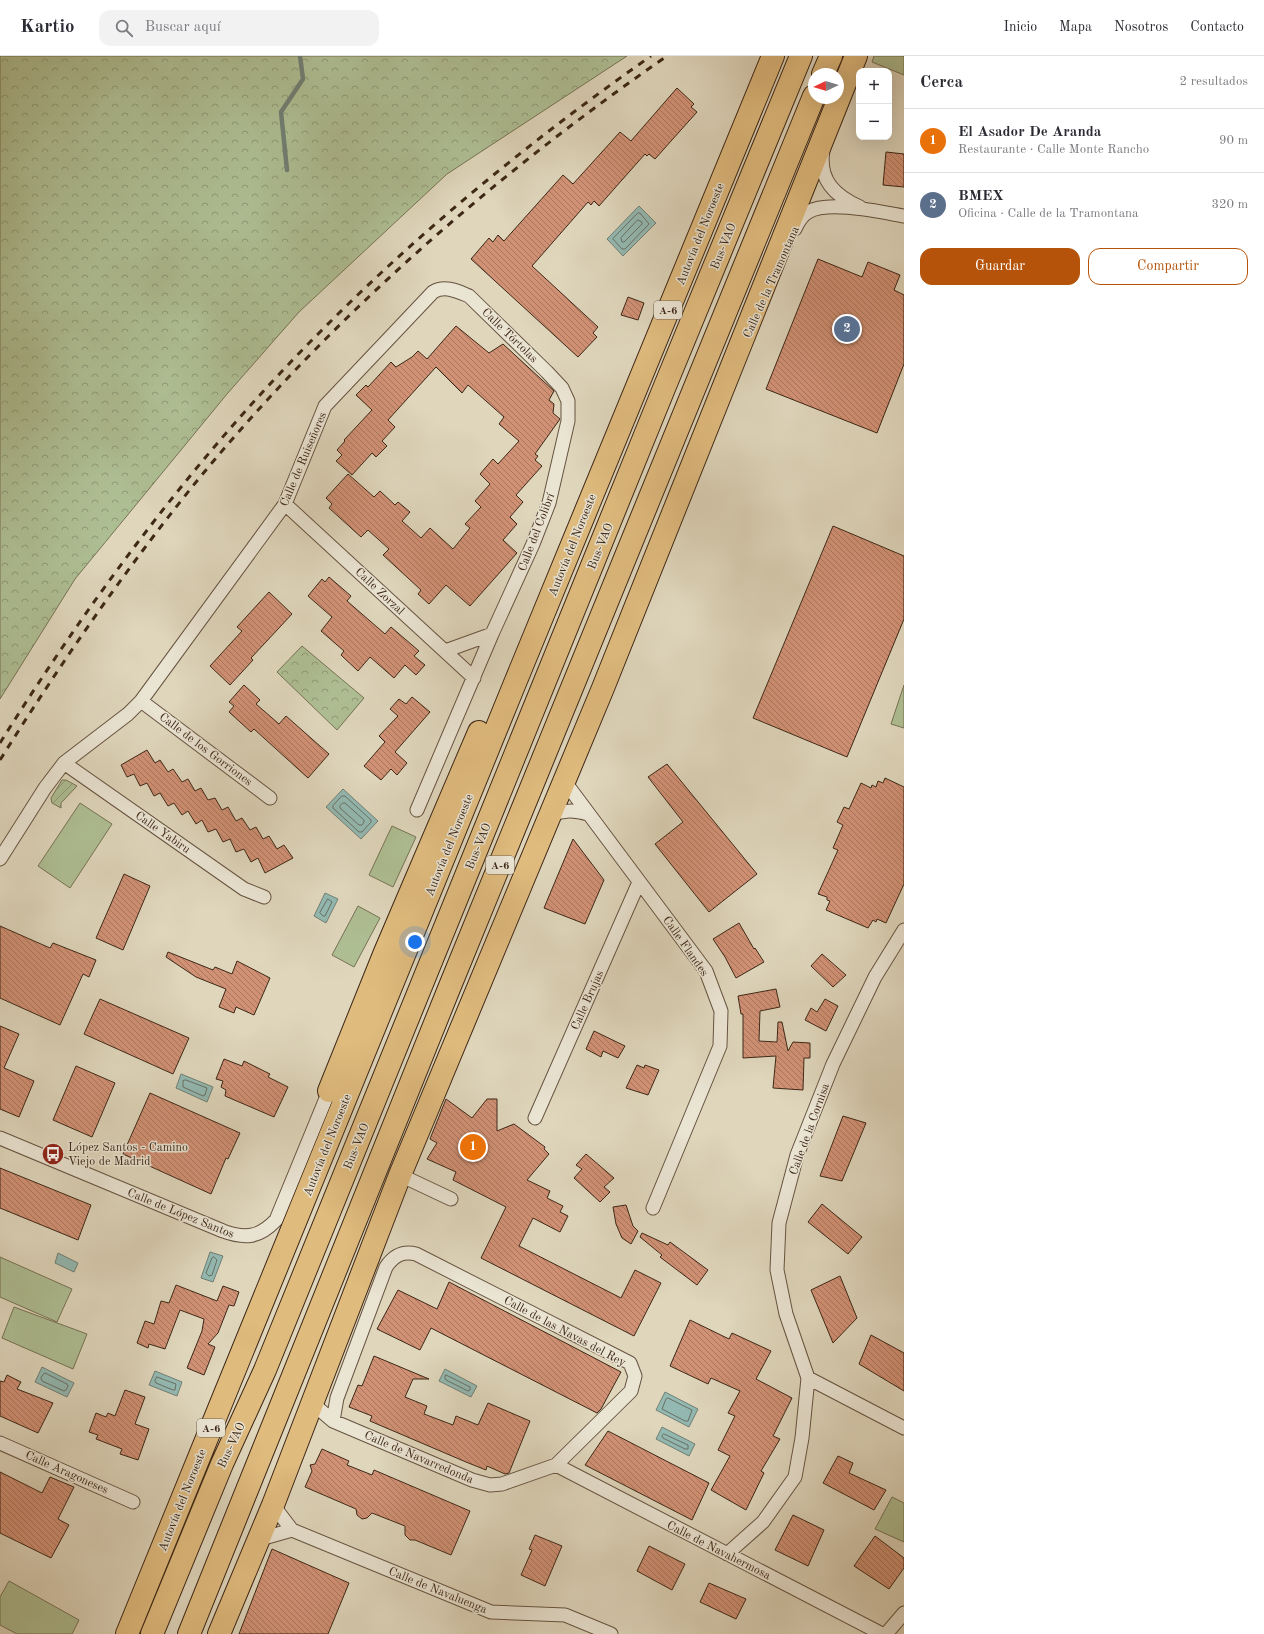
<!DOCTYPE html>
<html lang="es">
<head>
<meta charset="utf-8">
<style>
	:root { --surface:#fff; --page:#f2f2f3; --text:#2b2b33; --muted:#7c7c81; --line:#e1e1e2; --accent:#b45309 }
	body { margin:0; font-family:"Old Standard TT",serif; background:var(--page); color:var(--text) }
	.controls { position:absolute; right:12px; top:12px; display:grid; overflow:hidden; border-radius:8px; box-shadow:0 4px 16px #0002 }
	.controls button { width:36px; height:36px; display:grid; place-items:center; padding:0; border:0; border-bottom:1px solid var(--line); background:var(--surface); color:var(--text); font:20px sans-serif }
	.compass { position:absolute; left:808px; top:12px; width:36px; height:36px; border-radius:50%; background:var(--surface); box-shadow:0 4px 16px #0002; rotate:266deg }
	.you { position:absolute; left:415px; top:886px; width:14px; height:14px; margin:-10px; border:3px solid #fff; border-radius:50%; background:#1a73e8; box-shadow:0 0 0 6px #1a73e833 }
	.badge { display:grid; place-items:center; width:26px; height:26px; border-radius:50%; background:var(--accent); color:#fff; font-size:13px; font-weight:700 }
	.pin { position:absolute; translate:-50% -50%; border:2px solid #fff; box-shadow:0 1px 4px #0006 }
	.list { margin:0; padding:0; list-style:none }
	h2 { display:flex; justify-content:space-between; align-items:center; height:52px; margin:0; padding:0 16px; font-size:17px }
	h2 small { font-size:13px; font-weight:400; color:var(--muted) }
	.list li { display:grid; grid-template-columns:26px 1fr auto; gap:12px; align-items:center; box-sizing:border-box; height:64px; padding:0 16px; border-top:1px solid var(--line) }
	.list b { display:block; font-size:15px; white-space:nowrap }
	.list p { margin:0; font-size:13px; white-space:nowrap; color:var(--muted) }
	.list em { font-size:13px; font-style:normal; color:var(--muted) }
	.actions { display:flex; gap:8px; padding:12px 16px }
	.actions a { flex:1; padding:9px 0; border:1px solid var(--accent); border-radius:12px; text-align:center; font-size:14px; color:var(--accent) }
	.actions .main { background:var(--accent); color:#fff }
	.icon { flex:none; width:22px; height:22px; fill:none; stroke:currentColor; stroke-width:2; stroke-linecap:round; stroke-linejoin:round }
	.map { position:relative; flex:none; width:904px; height:1578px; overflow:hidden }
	header { display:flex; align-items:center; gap:24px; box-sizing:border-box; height:56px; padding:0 20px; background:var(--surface); border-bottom:1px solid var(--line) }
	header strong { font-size:19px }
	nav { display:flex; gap:22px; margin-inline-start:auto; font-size:14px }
	.search { width:280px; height:36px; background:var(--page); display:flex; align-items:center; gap:10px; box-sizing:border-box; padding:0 14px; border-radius:12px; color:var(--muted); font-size:15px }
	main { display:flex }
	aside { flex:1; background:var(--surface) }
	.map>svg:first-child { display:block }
	.forest { fill:url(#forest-crowns); stroke:#767254 }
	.garden { fill:url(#garden-furrows); stroke:#767254 }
	.pitch { fill:#aebe93; stroke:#767254 }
	.water { fill:#93b9b2; stroke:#717f74 }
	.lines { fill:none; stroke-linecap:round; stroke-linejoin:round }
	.shore { stroke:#687064; stroke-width:1 }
	.stream { stroke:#717f74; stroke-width:4.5 }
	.building { fill:url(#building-back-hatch); stroke:#3d2716 }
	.minor-casing { stroke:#665340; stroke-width:15 }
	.motorway-casing { stroke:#3d2716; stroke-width:24 }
	.minor { stroke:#eae4d3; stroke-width:13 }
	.motorway { stroke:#e0bb7e; stroke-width:22 }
	.rail { stroke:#3d2716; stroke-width:3; stroke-dasharray:7 7; stroke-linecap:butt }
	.labels { text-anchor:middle; stroke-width:3; stroke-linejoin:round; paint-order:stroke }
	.shield { fill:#eae4d3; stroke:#71604f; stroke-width:1 }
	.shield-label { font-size:11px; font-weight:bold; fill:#3d2716 }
	.street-label { font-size:12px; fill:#3d2716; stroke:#eae4d3 }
	.poi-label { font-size:12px; fill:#3d2716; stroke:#eae4d3; text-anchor:start }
</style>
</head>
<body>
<header>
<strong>Kartio</strong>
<div class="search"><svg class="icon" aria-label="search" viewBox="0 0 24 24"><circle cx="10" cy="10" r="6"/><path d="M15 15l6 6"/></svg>Buscar aquí</div>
<nav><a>Inicio</a><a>Mapa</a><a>Nosotros</a><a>Contacto</a></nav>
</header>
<main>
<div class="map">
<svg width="904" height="1578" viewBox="0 0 904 1578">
	<defs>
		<pattern id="forest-crowns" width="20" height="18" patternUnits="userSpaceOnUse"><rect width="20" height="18" fill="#aebe93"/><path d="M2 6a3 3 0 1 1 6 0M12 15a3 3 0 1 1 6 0" fill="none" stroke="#8f9a77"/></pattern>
		<pattern id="garden-furrows" width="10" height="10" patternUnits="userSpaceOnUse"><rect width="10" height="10" fill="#aebe93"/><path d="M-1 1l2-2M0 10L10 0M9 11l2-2" fill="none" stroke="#8f9a77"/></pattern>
		<pattern id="building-back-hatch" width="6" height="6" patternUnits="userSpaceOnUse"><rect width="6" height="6" fill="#d19175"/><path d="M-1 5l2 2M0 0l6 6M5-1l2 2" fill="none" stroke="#ab765f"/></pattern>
	</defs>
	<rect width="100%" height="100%" fill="#dfd6bc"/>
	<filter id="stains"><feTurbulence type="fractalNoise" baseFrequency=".005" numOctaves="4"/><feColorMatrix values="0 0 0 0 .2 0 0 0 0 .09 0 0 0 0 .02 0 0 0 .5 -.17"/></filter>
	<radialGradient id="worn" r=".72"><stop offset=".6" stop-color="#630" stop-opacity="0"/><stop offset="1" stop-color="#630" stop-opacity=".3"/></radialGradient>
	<path class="forest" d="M 0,0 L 627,0 L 447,118 L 299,256 L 227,338 L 75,523 L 0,643 Z
		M 302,590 L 364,642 L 337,674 L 277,616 Z"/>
	<path class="garden" d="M 62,724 L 66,724 L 77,730 L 61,747 L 61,752 L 52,747 L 51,742 Z"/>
	<path class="pitch" d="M 874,0 L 904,0 L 904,19 L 872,6 Z
		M 904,629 L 904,672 L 891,668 Z
		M 80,747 L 112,768 L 70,832 L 38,810 Z
		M 392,770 L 416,781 L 393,831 L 369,819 Z
		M 358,850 L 380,862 L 354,911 L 332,899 Z
		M 0,1201 L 72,1233 L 57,1266 L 0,1241 Z
		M 14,1251 L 87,1278 L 73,1313 L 2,1282 Z
		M 892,1441 L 904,1447 L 904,1486 L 875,1473 Z
		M 9,1525 L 79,1564 L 72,1578 L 17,1578 L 0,1569 L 0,1541 Z"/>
	<path class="water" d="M 639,150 L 656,167 L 623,200 L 607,183 Z
		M 343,733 L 378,765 L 361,783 L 326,751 Z
		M 325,837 L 338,843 L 326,867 L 314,860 Z
		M 181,1018 L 213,1031 L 207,1046 L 176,1032 Z
		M 210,1196 L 223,1200 L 213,1226 L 201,1222 Z
		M 58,1197 L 78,1207 L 74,1216 L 55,1207 Z
		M 42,1311 L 74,1327 L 67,1341 L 35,1326 Z
		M 445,1313 L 477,1330 L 471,1341 L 439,1325 Z
		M 155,1315 L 182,1326 L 177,1340 L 149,1329 Z
		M 665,1336 L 698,1353 L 689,1371 L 656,1354 Z
		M 662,1371 L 695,1388 L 689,1400 L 656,1383 Z"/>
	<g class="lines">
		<path class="shore" d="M 638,157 L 640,157 L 649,168 L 625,193 L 622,193 L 613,183 Z
			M 638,164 L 642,166 L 642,168 L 624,186 L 622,186 L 621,182 Z
			M 342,740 L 345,740 L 371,764 L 371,766 L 362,776 L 359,776 L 333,752 L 333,750 Z
			M 343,747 L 345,747 L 364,764 L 364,766 L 362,769 L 359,769 L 340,752 L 340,750 Z
			M 328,843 L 332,846 L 325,860 L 323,860 L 320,857 Z
			M 186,1024 L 207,1032 L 205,1039 L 203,1040 L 183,1031 L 183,1025 Z
			M 214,1201 L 217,1204 L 212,1219 L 209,1220 L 206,1217 L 212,1202 Z
			M 45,1317 L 67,1328 L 68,1330 L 66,1334 L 64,1335 L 42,1325 L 41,1322 Z
			M 446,1319 L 470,1331 L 470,1334 L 468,1335 L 446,1324 L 445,1322 Z
			M 157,1321 L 176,1328 L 175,1334 L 173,1334 L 156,1327 L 155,1325 Z
			M 668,1342 L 692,1354 L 688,1365 L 685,1365 L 662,1353 L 666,1343 Z
			M 664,1378 L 688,1389 L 688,1393 L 685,1393 L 663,1382 L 662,1380 Z"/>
		<path class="stream" d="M 287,114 L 281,56 L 303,23 L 300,0"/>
	</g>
	<path class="building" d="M 677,32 L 694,48 L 691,51 L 697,56 L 655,103 L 649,98 L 647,100 L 645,98 L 599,150 L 594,145 L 591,149 L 588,146 L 532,210 L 598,271 L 593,277 L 597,281 L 578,301 L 471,203 L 489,182 L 493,186 L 498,179 L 504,185 L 563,119 L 573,128 L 620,76 L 631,85 Z
		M 886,96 L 904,98 L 904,131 L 883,129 Z
		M 818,203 L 862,221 L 868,206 L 900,219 L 894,234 L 904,239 L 904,308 L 877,377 L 766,333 Z
		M 628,241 L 644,247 L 638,264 L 621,259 Z
		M 456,270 L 489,297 L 503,288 L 554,335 L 549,344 L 554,348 L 553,357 L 560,363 L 535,398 L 538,400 L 535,404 L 542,410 L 516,439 L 523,446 L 510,461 L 517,468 L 503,484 L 517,497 L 470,550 L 446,529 L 429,548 L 418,538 L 421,534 L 383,499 L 389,493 L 368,474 L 361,481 L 329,452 L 332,448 L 326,442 L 348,418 L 374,441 L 380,435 L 395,449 L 398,446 L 410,456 L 402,465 L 421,482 L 430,472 L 453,493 L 470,472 L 465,468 L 481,451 L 475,445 L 490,428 L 480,418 L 493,403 L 498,408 L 519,385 L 499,368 L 504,361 L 468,329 L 462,337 L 436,311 L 388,364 L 395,371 L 382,385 L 387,390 L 376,401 L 372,397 L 352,419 L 336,405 L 342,399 L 337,394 L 345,385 L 344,384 L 372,354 L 356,339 L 366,329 L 368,331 L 391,306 L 396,311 L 412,301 L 418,295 L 427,303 Z
		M 833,470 L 904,500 L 904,563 L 847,701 L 753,662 Z
		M 329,521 L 351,540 L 347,545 L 385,578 L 391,571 L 419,595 L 414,600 L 425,609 L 416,619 L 405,609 L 394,622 L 370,601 L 358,615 L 341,599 L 344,595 L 321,575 L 332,561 L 308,540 L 322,523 L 325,526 Z
		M 269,536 L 292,558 L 251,602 L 253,604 L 230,629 L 210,610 L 242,575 L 237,571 Z
		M 244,629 L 260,644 L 256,648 L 279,668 L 286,660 L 329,698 L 308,722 L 254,673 L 251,676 L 229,656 L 234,650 L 229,646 Z
		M 412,641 L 430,656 L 395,696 L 407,707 L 397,719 L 391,713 L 381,724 L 364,710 L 385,686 L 379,680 L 398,660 L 390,653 L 399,643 L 406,648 Z
		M 147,694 L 155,707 L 160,704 L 168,716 L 173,713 L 182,726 L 188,723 L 195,735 L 201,732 L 208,744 L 215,742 L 222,754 L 228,751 L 236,765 L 242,762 L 250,774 L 256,771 L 263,783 L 269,780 L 277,793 L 284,789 L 293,802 L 265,817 L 258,802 L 251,806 L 244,793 L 236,796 L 230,783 L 223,786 L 216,773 L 208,776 L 202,764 L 196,768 L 188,755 L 182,759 L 174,747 L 168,750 L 160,737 L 154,740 L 147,727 L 140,730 L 134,718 L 127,721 L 121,709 Z
		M 667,708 L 757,818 L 709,856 L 655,788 L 683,766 L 648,721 Z
		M 885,722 L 904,731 L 904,828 L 886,867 L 877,863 L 876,866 L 873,864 L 868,872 L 826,854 L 830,845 L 827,844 L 827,841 L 818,838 L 838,794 L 833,792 L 843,769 L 837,766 L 844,751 L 849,753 L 861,727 L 871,732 L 872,729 L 876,731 L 878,725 L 883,727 Z
		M 573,783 L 604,824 L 585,868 L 544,852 Z
		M 124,818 L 150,830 L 123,894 L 96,882 Z
		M 739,867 L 754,893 L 755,892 L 764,906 L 736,922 L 725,901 L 713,883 Z
		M 0,870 L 50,892 L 53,887 L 96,904 L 89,921 L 83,918 L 60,969 L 0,942 Z
		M 168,896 L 213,914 L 215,911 L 232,918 L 237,905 L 270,922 L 254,959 L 236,951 L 234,957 L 219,951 L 226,933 L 196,921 L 166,901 Z
		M 822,898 L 846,919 L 833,931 L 811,910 Z
		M 776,933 L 780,951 L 760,955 L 759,985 L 777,986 L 778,966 L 782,966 L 788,995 L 793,986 L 810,987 L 810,1002 L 804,1002 L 803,1034 L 773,1032 L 776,1000 L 743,1002 L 743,958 L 741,958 L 738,940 Z
		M 100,943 L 189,982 L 173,1018 L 84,978 Z
		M 825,943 L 838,950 L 826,975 L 805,964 L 811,952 L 817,956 Z
		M 0,970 L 19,978 L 4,1012 L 34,1025 L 19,1061 L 0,1053 Z
		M 594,975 L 625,990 L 618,1002 L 603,995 L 601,1001 L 586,993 Z
		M 224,1003 L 242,1010 L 244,1005 L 270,1018 L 268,1021 L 288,1031 L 274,1061 L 225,1040 L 226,1034 L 221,1031 L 223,1025 L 216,1023 Z
		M 637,1009 L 644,1012 L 645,1009 L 659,1014 L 648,1039 L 626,1032 Z
		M 76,1010 L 115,1027 L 92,1081 L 53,1064 Z
		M 150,1037 L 240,1077 L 228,1103 L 226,1102 L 211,1138 L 123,1098 Z
		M 446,1043 L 472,1062 L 487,1043 L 497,1043 L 497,1075 L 514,1068 L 545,1091 L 544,1093 L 549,1098 L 527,1124 L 550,1135 L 547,1142 L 563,1150 L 560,1156 L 568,1160 L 560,1176 L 533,1162 L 519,1190 L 621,1242 L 635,1214 L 661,1227 L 634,1280 L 481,1202 L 506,1151 L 453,1124 L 456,1116 L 427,1103 L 437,1087 L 430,1083 Z
		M 843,1060 L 866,1067 L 842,1125 L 820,1120 Z
		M 586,1098 L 614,1122 L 604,1131 L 610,1136 L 600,1146 L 574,1122 L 582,1113 L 576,1109 Z
		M 0,1112 L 91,1149 L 78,1184 L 0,1152 Z
		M 822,1148 L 862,1181 L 848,1198 L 808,1166 Z
		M 626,1149 L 633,1170 L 638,1175 L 631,1188 L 622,1182 L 616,1168 L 613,1151 Z
		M 642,1177 L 668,1189 L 670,1186 L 708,1214 L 697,1229 L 660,1201 L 662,1199 L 640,1181 Z
		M 840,1220 L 857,1262 L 833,1287 L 811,1234 Z
		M 449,1226 L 621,1316 L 601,1353 L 597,1357 L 431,1272 L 420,1294 L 377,1273 L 398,1234 L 437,1253 Z
		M 176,1229 L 217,1245 L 223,1230 L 239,1236 L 234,1250 L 229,1249 L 218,1277 L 208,1288 L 215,1291 L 204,1319 L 187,1312 L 202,1275 L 204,1263 L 180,1254 L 165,1293 L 149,1288 L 148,1292 L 137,1287 L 145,1265 L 154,1268 L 161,1245 L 169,1247 Z
		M 690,1264 L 729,1283 L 732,1277 L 771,1295 L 756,1323 L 792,1342 L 773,1380 L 780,1383 L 761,1415 L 764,1417 L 746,1454 L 711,1434 L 730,1400 L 718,1394 L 735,1360 L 728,1357 L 740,1335 L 711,1322 L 708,1328 L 670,1310 Z
		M 871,1279 L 904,1297 L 904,1335 L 859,1308 Z
		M 374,1300 L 429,1323 L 413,1323 L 405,1341 L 427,1350 L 424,1358 L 453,1369 L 456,1360 L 478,1369 L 488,1347 L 530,1365 L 509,1417 L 505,1418 L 487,1410 L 486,1414 L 466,1406 L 370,1365 L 372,1360 L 349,1351 L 358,1329 L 362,1330 Z
		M 7,1319 L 21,1326 L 17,1333 L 53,1347 L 38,1377 L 0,1360 L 0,1325 L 4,1326 Z
		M 125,1334 L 145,1341 L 135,1368 L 149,1373 L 138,1404 L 120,1398 L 122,1393 L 96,1383 L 98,1379 L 89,1376 L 96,1357 L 106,1361 L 108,1357 L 115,1360 Z
		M 608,1375 L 709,1427 L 692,1464 L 585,1409 Z
		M 322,1393 L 349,1405 L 347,1409 L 372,1419 L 374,1414 L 470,1455 L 451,1499 L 415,1484 L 410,1484 L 405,1479 L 405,1470 L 372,1457 L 367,1462 L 362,1463 L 357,1459 L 356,1453 L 305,1431 L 312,1415 L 310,1409 L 315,1408 Z
		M 838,1400 L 853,1407 L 849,1417 L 886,1434 L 874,1454 L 823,1427 Z
		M 0,1416 L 42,1437 L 50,1421 L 74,1431 L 58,1463 L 69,1469 L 51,1502 L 0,1477 Z
		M 793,1459 L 824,1474 L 808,1510 L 775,1494 Z
		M 535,1479 L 562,1490 L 545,1530 L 521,1519 L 532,1494 L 529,1493 Z
		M 875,1480 L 904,1502 L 904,1512 L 889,1533 L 854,1510 Z
		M 649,1490 L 685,1508 L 672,1534 L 637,1515 Z
		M 272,1493 L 349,1527 L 328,1578 L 239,1578 Z
		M 709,1527 L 746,1543 L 736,1563 L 700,1546 Z"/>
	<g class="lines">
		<g class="minor-casing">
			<path id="minor" d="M 823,94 C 818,124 835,140 860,151
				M 795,173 C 798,166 801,160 808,156 C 828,144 881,156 904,160
				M 285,448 L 474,622
				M 445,595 L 492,578
				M 141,645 L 270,742
				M 64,707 L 244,833 L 264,841
				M 565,726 L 706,915 L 721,955 L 720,990 L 653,1152
				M 551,759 C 564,754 574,754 588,758
				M 0,803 L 45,732 L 64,707 L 128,658 L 141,645 L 285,448 L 325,350 L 433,236 C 445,229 457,235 469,240 L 547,316 L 562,332 L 568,345 L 568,365 L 549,447 L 533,488 L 492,578 L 417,754
				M 535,1062 L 639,826
				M 0,1082 L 223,1175 C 245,1183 259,1182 276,1164 L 329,1035
				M 400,1119 L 451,1143
				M 808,1322 L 904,1372
				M 312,1347 L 333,1365 L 472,1424 L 490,1429 L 502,1428 L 556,1409 L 631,1335 L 635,1320 L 630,1307 L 416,1198 C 403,1195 394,1199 386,1211 L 337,1342 L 333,1365
				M 0,1387 L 133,1446
				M 556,1409 L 882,1578
				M 273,1449 L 292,1474 L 491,1556 L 565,1559 L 611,1578
				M 257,1484 L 292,1474
				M 727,1498 L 763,1466 L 795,1421 L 802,1382 L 808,1322 L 786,1258 L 777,1214 L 779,1167 L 797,1099 L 833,1008 L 875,921 L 904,874
				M 886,1578 L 904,1557"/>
		</g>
		<g class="motorway-casing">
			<path id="motorway" d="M 823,18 L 831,0
				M 329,1035 L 385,896 L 479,676
				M 127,1578 L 515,627 L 773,0
				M 152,1578 L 222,1408 L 265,1314 L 665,330 L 801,0
				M 189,1578 L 448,935 L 814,40
				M 219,1578 L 273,1449 L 400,1119 L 603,632 L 856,0"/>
		</g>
		<use href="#minor" class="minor"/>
		<use href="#motorway" class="motorway"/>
		<path class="rail" d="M 0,687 C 92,540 197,399 320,276 C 421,174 534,82 651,0
			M 0,704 C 59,610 122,518 192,431 C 327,265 491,122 667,0"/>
	</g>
	<defs>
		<g id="bus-disc" transform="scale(1.15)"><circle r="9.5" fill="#8f2418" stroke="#eae4d3"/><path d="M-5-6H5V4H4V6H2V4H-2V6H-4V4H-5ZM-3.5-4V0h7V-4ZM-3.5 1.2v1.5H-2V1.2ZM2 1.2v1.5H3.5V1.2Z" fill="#fff"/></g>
	</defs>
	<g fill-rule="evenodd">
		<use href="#bus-disc" x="53" y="1098"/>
	</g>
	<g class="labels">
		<g class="shield">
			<rect x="654" y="245" width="28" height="18" rx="3"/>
			<rect x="486" y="800" width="28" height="18" rx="3"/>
			<rect x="197" y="1363" width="28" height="18" rx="3"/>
		</g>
		<g class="shield-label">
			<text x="668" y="258">A-6</text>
			<text x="500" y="813">A-6</text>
			<text x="211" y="1376">A-6</text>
		</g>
		<g class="street-label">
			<text transform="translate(700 178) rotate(-68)" y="4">Autovía del Noroeste</text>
			<text transform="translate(723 190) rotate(-68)" y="4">Bus-VAO</text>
			<text transform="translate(771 226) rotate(-66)" y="4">Calle de la Tramontana</text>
			<text transform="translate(510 279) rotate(44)" y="4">Calle Tórtolas</text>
			<text transform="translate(303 403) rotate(-67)" y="4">Calle de Ruiseñores</text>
			<text transform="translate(536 476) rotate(-69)" y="4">Calle del Colibrí</text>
			<text transform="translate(572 489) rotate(-68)" y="4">Autovía del Noroeste</text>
			<text transform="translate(600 490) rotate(-68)" y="4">Bus-VAO</text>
			<text transform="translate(380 535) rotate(43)" y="4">Calle Zorzal</text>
			<text transform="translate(206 693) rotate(37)" y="4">Calle de los Gorriones</text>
			<text transform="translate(163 776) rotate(35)" y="4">Calle Yabiru</text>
			<text transform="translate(449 789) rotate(-68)" y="4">Autovía del Noroeste</text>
			<text transform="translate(478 790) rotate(-68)" y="4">Bus-VAO</text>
			<text transform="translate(686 890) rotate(55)" y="4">Calle Flandes</text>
			<text transform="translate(587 944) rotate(-66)" y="4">Calle Brujas</text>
			<text transform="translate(809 1073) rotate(-70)" y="4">Calle de la Cornisa</text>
			<text transform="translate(327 1089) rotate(-68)" y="4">Autovía del Noroeste</text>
			<text transform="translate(356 1090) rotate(-68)" y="4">Bus-VAO</text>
			<text transform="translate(181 1157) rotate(22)" y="4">Calle de López Santos</text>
			<text transform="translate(565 1275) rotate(28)" y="4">Calle de las Navas del Rey</text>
			<text transform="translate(231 1389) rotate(-65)" y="4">Bus-VAO</text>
			<text transform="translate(419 1401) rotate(23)" y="4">Calle de Navarredonda</text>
			<text transform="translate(67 1416) rotate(24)" y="4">Calle Aragoneses</text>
			<text transform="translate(182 1444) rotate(-68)" y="4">Autovía del Noroeste</text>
			<text transform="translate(719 1494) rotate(27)" y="4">Calle de Navahermosa</text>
			<text transform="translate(438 1534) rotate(22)" y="4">Calle de Navaluenga</text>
		</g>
		<g class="poi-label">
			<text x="68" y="1095">López Santos - Camino<tspan x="68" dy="14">Viejo de Madrid</tspan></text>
		</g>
	</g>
	<rect width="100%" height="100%" filter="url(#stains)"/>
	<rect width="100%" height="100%" fill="url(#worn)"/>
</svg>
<div class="controls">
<button>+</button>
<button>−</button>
</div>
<svg class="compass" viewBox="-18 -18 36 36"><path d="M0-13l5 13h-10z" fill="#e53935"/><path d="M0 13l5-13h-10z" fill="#7c7c81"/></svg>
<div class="you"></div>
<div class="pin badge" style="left:473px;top:1091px;background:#e8710a">1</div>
<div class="pin badge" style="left:847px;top:273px;background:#5c6f8a">2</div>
</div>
<aside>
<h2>Cerca<small>2 resultados</small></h2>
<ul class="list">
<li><span class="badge" style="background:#e8710a">1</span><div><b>El Asador De Aranda</b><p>Restaurante · Calle Monte Rancho</p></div><em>90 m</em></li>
<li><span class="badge" style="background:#5c6f8a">2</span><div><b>BMEX</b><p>Oficina · Calle de la Tramontana</p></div><em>320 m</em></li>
</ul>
<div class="actions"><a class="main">Guardar</a><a>Compartir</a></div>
</aside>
</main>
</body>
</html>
